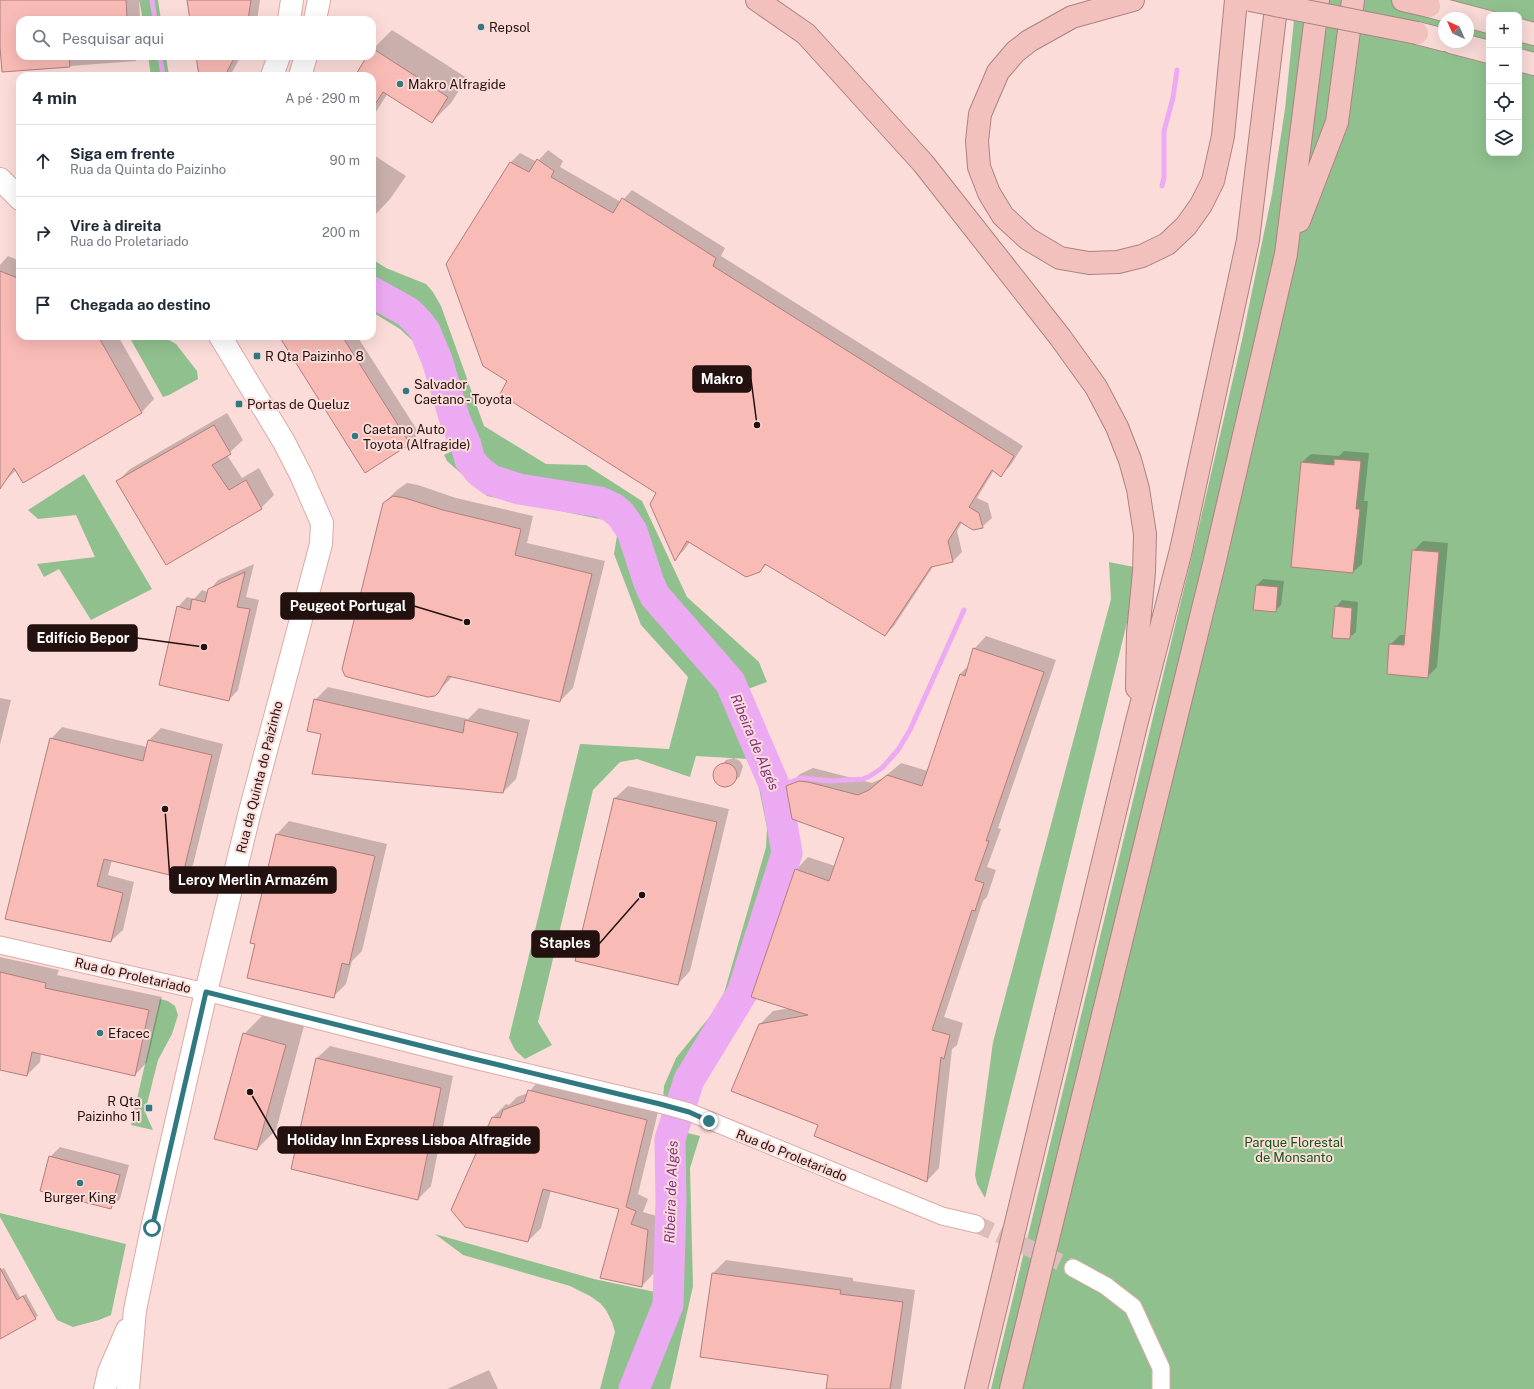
<!DOCTYPE html>
<html lang="pt">
<head>
<meta charset="utf-8">
<style>
	:root { --surface:#fff; --page:#f6f6f7; --text:#1f2937; --muted:#747a83; --line:#e0e1e3 }
	body { margin:0; font-family:"Public Sans",sans-serif; background:var(--page); color:var(--text) }
	.controls { position:absolute; right:12px; top:12px; display:grid; overflow:hidden; border-radius:8px; box-shadow:0 4px 16px #0002 }
	.controls button { width:36px; height:36px; display:grid; place-items:center; padding:0; border:0; border-bottom:1px solid var(--line); background:var(--surface); color:var(--text); font:20px sans-serif }
	.compass { position:absolute; left:1438px; top:12px; width:36px; height:36px; border-radius:50%; background:var(--surface); box-shadow:0 4px 16px #0002; rotate:315deg }
	.stop { position:absolute; width:12px; height:12px; margin:-9px; border:3px solid #317980; border-radius:50%; background:#fff }
	.stop.end { background:#317980; border-color:#fff; box-shadow:0 1px 4px #0008 }
	.list { margin:0; padding:0; list-style:none }
	h2 { display:flex; justify-content:space-between; align-items:center; height:52px; margin:0; padding:0 16px; font-size:17px }
	h2 small { font-size:13px; font-weight:400; color:var(--muted) }
	.list li { display:grid; grid-template-columns:26px 1fr auto; gap:12px; align-items:center; box-sizing:border-box; height:72px; padding:0 16px; border-top:1px solid var(--line) }
	.list b { display:block; font-size:15px; white-space:nowrap }
	.list p { margin:0; font-size:13px; white-space:nowrap; color:var(--muted) }
	.list em { font-size:13px; font-style:normal; color:var(--muted) }
	.icon { flex:none; width:22px; height:22px; fill:none; stroke:currentColor; stroke-width:2; stroke-linecap:round; stroke-linejoin:round }
	.map { position:relative; flex:none; width:1534px; height:1389px; overflow:hidden }
	.search { position:absolute; background:var(--surface); box-shadow:0 4px 16px #0002; left:16px; top:16px; width:360px; height:44px; display:flex; align-items:center; gap:10px; box-sizing:border-box; padding:0 14px; border-radius:12px; color:var(--muted); font-size:15px }
	.panel { position:absolute; background:var(--surface); box-shadow:0 4px 16px #0002; left:16px; top:72px; width:360px; height:268px; border-radius:12px }
	.map>svg:first-child { display:block }
	.green { fill:#90c08e; fill-rule:evenodd }
	.shadow { fill:#0003 }
	.lines { fill:none; stroke-linecap:round; stroke-linejoin:round }
	.stream { stroke:#ecaaf2; stroke-width:5 }
	.river { stroke:#ecaaf2; stroke-width:31 }
	.building { fill:#f9bbb6; stroke:#b07f7c }
	.street-tunnel { stroke:#dbbebb; stroke-width:17; stroke-dasharray:17 8; stroke-linecap:butt }
	.street-casing { stroke:#dda9a5; stroke-width:19 }
	.secondary-casing { stroke:#dda9a5; stroke-width:24 }
	.primary-casing { stroke:#aa8380; stroke-width:24 }
	.highway-casing { stroke:#aa8380; stroke-width:24 }
	.street { stroke:#fff; stroke-width:17 }
	.secondary { stroke:#fff; stroke-width:22 }
	.primary { stroke:#f8dad7; stroke-width:22 }
	.highway { stroke:#f3c1bd; stroke-width:22 }
	.highway-bridge-casing { stroke:#aa8380; stroke-width:24; stroke-linecap:butt }
	.highway-bridge { stroke:#f3c1bd; stroke-width:22 }
	.route { stroke:#317980; stroke-width:5 }
	.poi-dot { fill:#317980; stroke:#fcdcd9; stroke-width:1.5 }
	.labels { text-anchor:middle; stroke-width:4; stroke-linejoin:round; paint-order:stroke }
	.poi-label { font-size:13px; fill:#231110; stroke:#fcdcd9; text-anchor:start }
	.street-label { font-size:13px; fill:#231110; stroke:#fcdcd9 }
	.park-label { font-size:13px; fill:#0e5714; stroke:#fcdcd9 }
	.water-label { font-size:14px; font-style:italic; fill:#7d3186; stroke:#fcdcd9 }
	.leader { fill:none; stroke:#231110; stroke-width:1.5 }
	.callout-dot { fill:#231110; stroke:#fcdcd9; stroke-width:1.5 }
	.callout { fill:#231110; stroke:#231110; stroke-width:1.5 }
	.callout-label { font-size:14px; text-anchor:middle; font-weight:bold; fill:#fff }
</style>
</head>
<body>
<div class="map">
<svg width="1534" height="1389" viewBox="0 0 1534 1389">
	<rect width="100%" height="100%" fill="#fcdcd9"/>
	<path class="green" d="M 139,0 L 158,0 L 161,20 L 143,20 Z
		M 1296,0 L 1534,0 L 1534,1389 L 991,1389 L 1195,543 L 1242,340 L 1272,194 L 1285,109 ZM 1489,15 L 1519,15 L 1519,153 L 1489,153 ZM 1444,18 L 1468,18 L 1468,42 L 1444,42 Z
		M 148,56 L 166,56 L 169,76 L 151,76 Z
		M 372,259 L 386,268 L 426,284 L 433,292 L 441,306 L 484,426 L 546,464 L 586,465 L 642,501 L 687,597 L 759,662 L 767,682 L 748,689 L 777,774 L 781,773 L 799,857 L 747,1008 L 709,1062 L 686,1099 L 679,1131 L 700,1136 L 690,1168 L 693,1286 L 670,1389 L 600,1389 L 615,1332 L 612,1322 L 606,1310 L 600,1303 L 590,1296 L 570,1286 L 463,1255 L 435,1234 L 594,1279 L 655,1292 L 657,1172 L 661,1171 L 661,1127 L 664,1086 L 676,1058 L 712,1014 L 724,993 L 766,847 L 767,828 L 755,768 L 748,759 L 696,756 L 690,777 L 637,759 L 620,762 L 593,790 L 538,1022 L 552,1045 L 525,1059 L 515,1050 L 509,1038 L 580,744 L 669,749 L 688,677 L 641,625 L 614,554 L 619,523 L 487,496 L 447,461 L 444,455 L 454,450 L 440,416 L 423,356 L 416,344 L 400,329 L 372,312 Z
		M 132,336 L 162,336 L 176,344 L 197,371 L 198,379 L 169,395 L 163,397 L 131,340 Z
		M 84,474 L 152,589 L 91,620 L 59,569 L 44,577 L 37,564 L 95,557 L 76,515 L 38,519 L 28,510 Z
		M 1109,562 L 1134,567 L 1132,602 L 1053,926 L 985,1198 L 977,1184 L 975,1175 L 993,1042 L 1111,599 Z
		M 160,999 L 168,1001 L 175,1006 L 178,1015 L 172,1034 L 158,1060 L 145,1112 L 153,1130 L 131,1125 Z
		M 0,1213 L 126,1244 L 111,1315 L 99,1320 L 73,1327 L 57,1320 L 0,1217 Z"/>
	<path class="shadow" d="M 0,0 L 139,0 L 140,20 L 20,20 L 20,56 L 141,56 L 136,61 L 3,71 L 0,35 Z
		M 188,0 L 260,0 L 257,20 L 191,20 Z
		M 392,30 L 467,78 L 451,103 L 432,122 L 388,93 L 372,118 L 372,76 L 356,76 L 369,56 L 372,56 L 373,49 Z
		M 197,56 L 241,56 L 230,76 L 200,76 Z
		M 548,150 L 563,161 L 560,167 L 621,202 L 632,190 L 725,248 L 721,256 L 1023,446 L 1010,466 L 1001,475 L 994,470 L 977,498 L 988,503 L 992,518 L 982,527 L 962,522 L 957,531 L 962,552 L 953,561 L 934,565 L 894,626 L 885,635 L 767,564 L 760,571 L 690,542 L 684,550 L 675,559 L 658,493 L 509,381 L 447,265 L 511,162 L 520,153 L 537,162 Z
		M 372,154 L 406,176 L 390,199 L 372,218 Z
		M 8,256 L 20,261 L 20,336 L 118,336 L 154,399 L 142,412 L 23,481 L 16,470 L 3,483 L 0,477 L 0,265 Z
		M 280,336 L 357,336 L 419,433 L 410,443 L 365,471 Z
		M 227,413 L 243,440 L 227,455 L 242,478 L 259,468 L 274,495 L 261,508 L 118,481 L 130,469 Z
		M 1344,451 L 1369,453 L 1364,501 L 1368,501 L 1362,564 L 1353,572 L 1302,462 L 1311,454 L 1339,456 Z
		M 407,483 L 418,485 L 456,498 L 533,516 L 527,543 L 605,561 L 573,688 L 560,701 L 453,676 L 435,695 L 384,503 L 397,490 Z
		M 1423,541 L 1448,543 L 1437,667 L 1427,677 L 1390,645 L 1400,635 L 1405,635 L 1413,551 Z
		M 254,564 L 246,597 L 259,600 L 238,690 L 229,700 L 178,607 L 187,597 L 194,599 L 202,590 L 208,592 L 218,580 Z
		M 1263,579 L 1284,581 L 1281,605 L 1275,611 L 1254,609 L 1257,585 Z
		M 1342,600 L 1358,602 L 1356,632 L 1349,638 L 1336,607 Z
		M 986,636 L 1056,660 L 998,828 L 1001,829 L 987,867 L 996,870 L 987,897 L 983,901 L 944,1017 L 963,1023 L 957,1045 L 952,1049 L 939,1168 L 927,1181 L 820,1124 L 760,1024 L 773,1011 L 790,1008 L 796,870 L 808,857 L 835,866 L 845,837 L 787,787 L 800,774 L 813,768 L 872,783 L 883,778 L 901,763 L 928,771 L 960,674 L 969,665 L 974,649 Z
		M 328,687 L 468,719 L 479,708 L 530,720 L 516,779 L 503,792 L 322,733 L 315,700 Z
		M 0,698 L 11,700 L 0,745 Z
		M 62,727 L 147,747 L 149,740 L 161,728 L 223,744 L 193,865 L 182,877 L 112,860 L 108,875 L 134,882 L 123,930 L 111,941 L 51,739 Z
		M 734,758 L 740,761 L 743,766 L 740,776 L 733,783 L 724,786 L 717,783 L 714,776 L 715,772 L 726,760 Z
		M 628,786 L 729,809 L 690,971 L 678,984 L 615,798 Z
		M 289,821 L 387,844 L 362,951 L 352,961 L 346,984 L 333,997 L 256,943 L 251,942 L 277,834 Z
		M 0,957 L 59,970 L 57,975 L 162,997 L 147,1062 L 135,1075 L 41,1053 L 40,1062 L 27,1075 L 0,1069 Z
		M 263,1015 L 304,1026 L 276,1130 L 257,1149 L 244,1034 Z
		M 330,1046 L 453,1076 L 431,1186 L 418,1199 L 317,1058 Z
		M 541,1078 L 659,1108 L 638,1194 L 648,1199 L 643,1212 L 660,1217 L 654,1273 L 642,1286 L 620,1208 L 551,1190 L 541,1228 L 528,1241 L 493,1117 L 506,1104 L 509,1105 L 517,1097 L 528,1093 Z
		M 60,1147 L 129,1165 L 120,1199 L 111,1208 L 50,1157 Z
		M 726,1260 L 853,1278 L 853,1281 L 915,1290 L 901,1389 L 827,1389 L 829,1374 L 701,1357 L 713,1273 Z
		M 4,1268 L 20,1297 L 26,1294 L 38,1316 L 0,1338 L 0,1270 Z
		M 489,1370 L 498,1389 L 447,1389 Z"/>
	<g class="lines">
		<path class="stream" d="M 152,0 L 155,20
			M 160,56 L 163,76
			M 1162,186 L 1164,177 L 1164,131 L 1173,98 L 1177,70
			M 776,789 L 788,783 L 802,778 L 831,781 L 863,779 L 870,776 L 882,768 L 898,750 L 910,730 L 964,610"/>
		<path class="river" d="M 372,292 L 408,312 L 418,322 L 425,331 L 437,360 L 455,420 L 466,445 L 470,460 L 479,471 L 491,480 L 519,489 L 600,502 L 613,508 L 621,515 L 632,531 L 649,583 L 655,596 L 730,682 L 776,789 L 787,853 L 742,993 L 689,1080 L 670,1139 L 671,1201 L 668,1305 L 634,1389"/>
	</g>
	<path class="building" d="M 0,0 L 126,0 L 127,20 L 20,20 L 20,56 L 69,56 L 70,67 L 2,72 L 0,47 Z
		M 187,0 L 251,0 L 248,20 L 190,20 Z
		M 372,48 L 448,97 L 432,123 L 383,92 L 372,109 L 372,76 L 355,76 L 367,56 L 372,56 Z
		M 196,56 L 235,56 L 225,76 L 199,76 Z
		M 537,159 L 554,171 L 551,177 L 613,213 L 622,198 L 716,258 L 713,266 L 1014,456 L 1001,477 L 992,470 L 969,507 L 979,513 L 983,528 L 973,530 L 960,522 L 948,541 L 953,562 L 931,567 L 885,636 L 765,564 L 760,572 L 746,577 L 687,541 L 675,561 L 650,504 L 656,493 L 500,394 L 507,381 L 483,366 L 446,264 L 510,162 L 529,172 Z
		M 0,271 L 20,279 L 20,336 L 98,336 L 142,413 L 23,483 L 14,468 L 0,489 Z
		M 279,336 L 342,336 L 410,444 L 365,473 Z
		M 214,425 L 231,454 L 212,465 L 229,490 L 246,480 L 262,509 L 166,565 L 116,481 Z
		M 1334,459 L 1361,461 L 1356,509 L 1360,509 L 1353,573 L 1291,567 L 1301,462 L 1334,465 Z
		M 393,496 L 405,498 L 443,510 L 521,529 L 515,555 L 592,574 L 560,702 L 448,676 L 439,692 L 435,696 L 428,697 L 351,678 L 345,676 L 342,669 L 383,503 Z
		M 1412,550 L 1439,552 L 1428,678 L 1387,674 L 1389,644 L 1404,645 Z
		M 245,572 L 237,607 L 250,609 L 229,701 L 159,685 L 177,606 L 190,610 L 192,599 L 205,602 L 208,589 Z
		M 1256,585 L 1278,587 L 1276,612 L 1253,610 Z
		M 1335,606 L 1352,608 L 1350,639 L 1332,638 Z
		M 973,648 L 1044,672 L 986,841 L 989,841 L 975,880 L 984,883 L 975,911 L 972,910 L 932,1030 L 950,1035 L 944,1059 L 941,1057 L 927,1182 L 814,1136 L 818,1125 L 731,1091 L 759,1024 L 808,1015 L 751,997 L 795,869 L 829,881 L 844,838 L 792,819 L 786,786 L 799,781 L 808,782 L 858,795 L 869,790 L 887,775 L 922,786 L 960,674 L 965,676 Z
		M 314,699 L 463,733 L 465,720 L 518,733 L 503,793 L 312,774 L 321,734 L 307,731 Z
		M 50,738 L 143,761 L 148,740 L 212,755 L 182,878 L 104,859 L 97,886 L 123,893 L 111,942 L 5,919 Z
		M713 775a12 12 0 1 1 24 0a12 12 0 1 1-24 0Z
		M 614,798 L 717,822 L 678,985 L 575,961 Z
		M 276,834 L 375,856 L 349,965 L 342,963 L 334,998 L 247,978 L 255,944 L 250,943 Z
		M 0,972 L 46,983 L 45,988 L 149,1010 L 135,1076 L 32,1052 L 27,1076 L 0,1070 Z
		M 243,1033 L 286,1045 L 257,1150 L 214,1139 Z
		M 316,1058 L 441,1088 L 418,1200 L 291,1169 Z
		M 528,1090 L 647,1120 L 626,1207 L 636,1211 L 631,1224 L 648,1230 L 642,1287 L 600,1278 L 619,1209 L 543,1189 L 528,1242 L 465,1227 L 451,1210 L 492,1117 L 500,1118 L 503,1110 L 524,1102 Z
		M 49,1156 L 120,1175 L 111,1209 L 40,1191 Z
		M 0,1268 L 17,1300 L 23,1296 L 36,1319 L 0,1339 Z
		M 712,1273 L 841,1290 L 840,1294 L 903,1302 L 890,1389 L 826,1389 L 828,1375 L 700,1357 Z"/>
	<g class="lines">
		<path class="street-tunnel" d="M 976,1224 L 1073,1268"/>
		<g class="street-casing">
			<path id="street" d="M 0,945 L 206,992 L 470,1059 L 660,1104 L 689,1112 L 942,1216 L 976,1224
				M 1073,1268 L 1106,1286 L 1133,1307 L 1161,1368 L 1161,1389"/>
		</g>
		<g class="secondary-casing">
			<path id="secondary" d="M 289,20 L 292,0
				M 315,20 L 319,0
				M 272,76 L 279,56
				M 300,76 L 306,56
				M 0,179 L 20,199
				M 105,1389 L 109,1372 L 127,1330
				M 128,1389 L 135,1310 L 152,1228 L 206,992 L 249,815 L 321,544 L 322,523 L 301,475 L 284,442 L 220,336"/>
		</g>
		<g class="primary-casing">
			<path id="primary" d="M 1429,6 L 1489,22
				M 1519,30 L 1534,34
				M 1417,33 L 1444,40
				M 1451,42 L 1489,52
				M 1519,60 L 1534,64"/>
		</g>
		<g class="highway-casing">
			<path id="highway" d="M 757,0 L 806,34 L 923,163 L 1060,337 L 1096,387 L 1117,427 L 1130,460 L 1138,489 L 1145,534 L 1144,572 L 1138,633 L 1137,688
				M 1133,0 L 1072,17 L 1029,41 L 1015,52 L 998,72 L 980,114 L 977,141 L 979,167 L 989,193 L 1003,216 L 1028,239 L 1060,258 L 1089,263 L 1118,262 L 1142,256 L 1167,244 L 1186,226 L 1201,205 L 1213,181 L 1223,136 L 1236,0
				M 1403,0 L 1429,6
				M 1299,221 L 1337,122 L 1353,0
				M 976,1389 L 1136,725 L 1181,550 L 1248,240 L 1277,0
				M 1011,1389 L 1214,564 L 1286,254 L 1318,0"/>
		</g>
		<use href="#street" class="street"/>
		<use href="#secondary" class="secondary"/>
		<use href="#primary" class="primary"/>
		<use href="#highway" class="highway"/>
		<g class="highway-bridge-casing">
			<path id="highway-bridge" d="M 1250,0 L 1417,33"/>
		</g>
		<use href="#highway-bridge" class="highway-bridge"/>
	</g>
	<g class="lines">
		<path class="route" d="M 152,1228 L 206,992 L 470,1058 L 660,1104 L 689,1112 L 709,1121"/>
	</g>
	<g class="poi-dot">
		<circle cx="481" cy="27" r="4"/>
		<circle cx="400" cy="84" r="4"/>
		<rect x="253" y="352" width="8" height="8" rx="2"/>
		<circle cx="406" cy="391" r="4"/>
		<rect x="235" y="400" width="8" height="8" rx="2"/>
		<circle cx="355" cy="436" r="4"/>
		<circle cx="100" cy="1033" r="4"/>
		<rect x="145" y="1104" width="8" height="8" rx="2"/>
		<circle cx="80" cy="1183" r="4"/>
	</g>
	<g class="labels">
		<g class="poi-label">
			<text x="489" y="32">Repsol</text>
			<text x="408" y="89">Makro Alfragide</text>
			<text x="265" y="361">R Qta Paizinho 8</text>
			<text x="414" y="389">Salvador<tspan x="414" dy="15">Caetano - Toyota</tspan></text>
			<text x="247" y="409">Portas de Queluz</text>
			<text x="363" y="434">Caetano Auto<tspan x="363" dy="15">Toyota (Alfragide)</tspan></text>
			<text x="108" y="1038">Efacec</text>
			<text x="141" y="1106" text-anchor="end">R Qta<tspan x="141" dy="15">Paizinho 11</tspan></text>
			<text x="80" y="1202" text-anchor="middle">Burger King</text>
		</g>
		<g class="street-label">
			<text transform="translate(259 777) rotate(-76)" y="5">Rua da Quinta do Paizinho</text>
			<text transform="translate(133 975) rotate(13)" y="5">Rua do Proletariado</text>
			<text transform="translate(792 1155) rotate(22)" y="5">Rua do Proletariado</text>
		</g>
		<g class="park-label">
			<text x="1294" y="1147">Parque Florestal<tspan x="1294" dy="15">de Monsanto</tspan></text>
		</g>
		<g class="water-label">
			<text transform="translate(755 742) rotate(67)" y="5">Ribeira de Algés</text>
			<text transform="translate(671 1192) rotate(-88)" y="5">Ribeira de Algés</text>
		</g>
	</g>
	<path class="leader" d="M757 425L751 379M467 622L414 606M204 647L137 638M165 809L170 880M642 895L599 944M250 1092L278 1140"/>
	<g class="callout-dot">
		<circle cx="757" cy="425" r="4"/>
		<circle cx="467" cy="622" r="4"/>
		<circle cx="204" cy="647" r="4"/>
		<circle cx="165" cy="809" r="4"/>
		<circle cx="642" cy="895" r="4"/>
		<circle cx="250" cy="1092" r="4"/>
	</g>
	<g class="callout">
		<rect x="693" y="366" width="58" height="26" rx="4"/>
		<rect x="281" y="593" width="133" height="26" rx="4"/>
		<rect x="28" y="625" width="109" height="26" rx="4"/>
		<rect x="170" y="867" width="166" height="26" rx="4"/>
		<rect x="532" y="931" width="67" height="26" rx="4"/>
		<rect x="278" y="1127" width="261" height="26" rx="4"/>
	</g>
	<g class="callout-label">
		<text x="722" y="384">Makro</text>
		<text x="348" y="611">Peugeot Portugal</text>
		<text x="83" y="643">Edifício Bepor</text>
		<text x="253" y="885">Leroy Merlin Armazém</text>
		<text x="565" y="948">Staples</text>
		<text x="409" y="1145">Holiday Inn Express Lisboa Alfragide</text>
	</g>
</svg>
<div class="controls">
<button>+</button>
<button>−</button>
<button><svg class="icon" aria-label="locate" viewBox="0 0 24 24"><circle cx="12" cy="12" r="6"/><path d="M12 2v4M12 18v4M2 12h4M18 12h4"/></svg></button>
<button><svg class="icon" aria-label="layers" viewBox="0 0 24 24"><path d="M12 4l9 5-9 5-9-5zM3 14l9 5 9-5"/></svg></button>
</div>
<svg class="compass" viewBox="-18 -18 36 36"><path d="M0-13l5 13h-10z" fill="#e53935"/><path d="M0 13l5-13h-10z" fill="#747a83"/></svg>
<div class="stop" style="left:152px;top:1228px"></div>
<div class="stop end" style="left:709px;top:1121px"></div>
<div class="search"><svg class="icon" aria-label="search" viewBox="0 0 24 24"><circle cx="10" cy="10" r="6"/><path d="M15 15l6 6"/></svg>Pesquisar aqui</div>
<section class="panel">
<h2>4 min<small>A pé · 290 m</small></h2>
<ul class="list">
<li><svg class="icon" aria-label="ahead" viewBox="0 0 24 24"><path d="M12 20V5M6 11l6-6 6 6"/></svg><div><b>Siga em frente</b><p>Rua da Quinta do Paizinho</p></div><em>90 m</em></li>
<li><svg class="icon" aria-label="right" viewBox="0 0 24 24"><path d="M7 20v-9h11M14 6l5 5-5 5"/></svg><div><b>Vire à direita</b><p>Rua do Proletariado</p></div><em>200 m</em></li>
<li><svg class="icon" aria-label="arrive" viewBox="0 0 24 24"><path d="M6 21V4h12l-3 4 3 4H6"/></svg><div><b>Chegada ao destino</b></div></li>
</ul>
</section>
</div>
</body>
</html>
